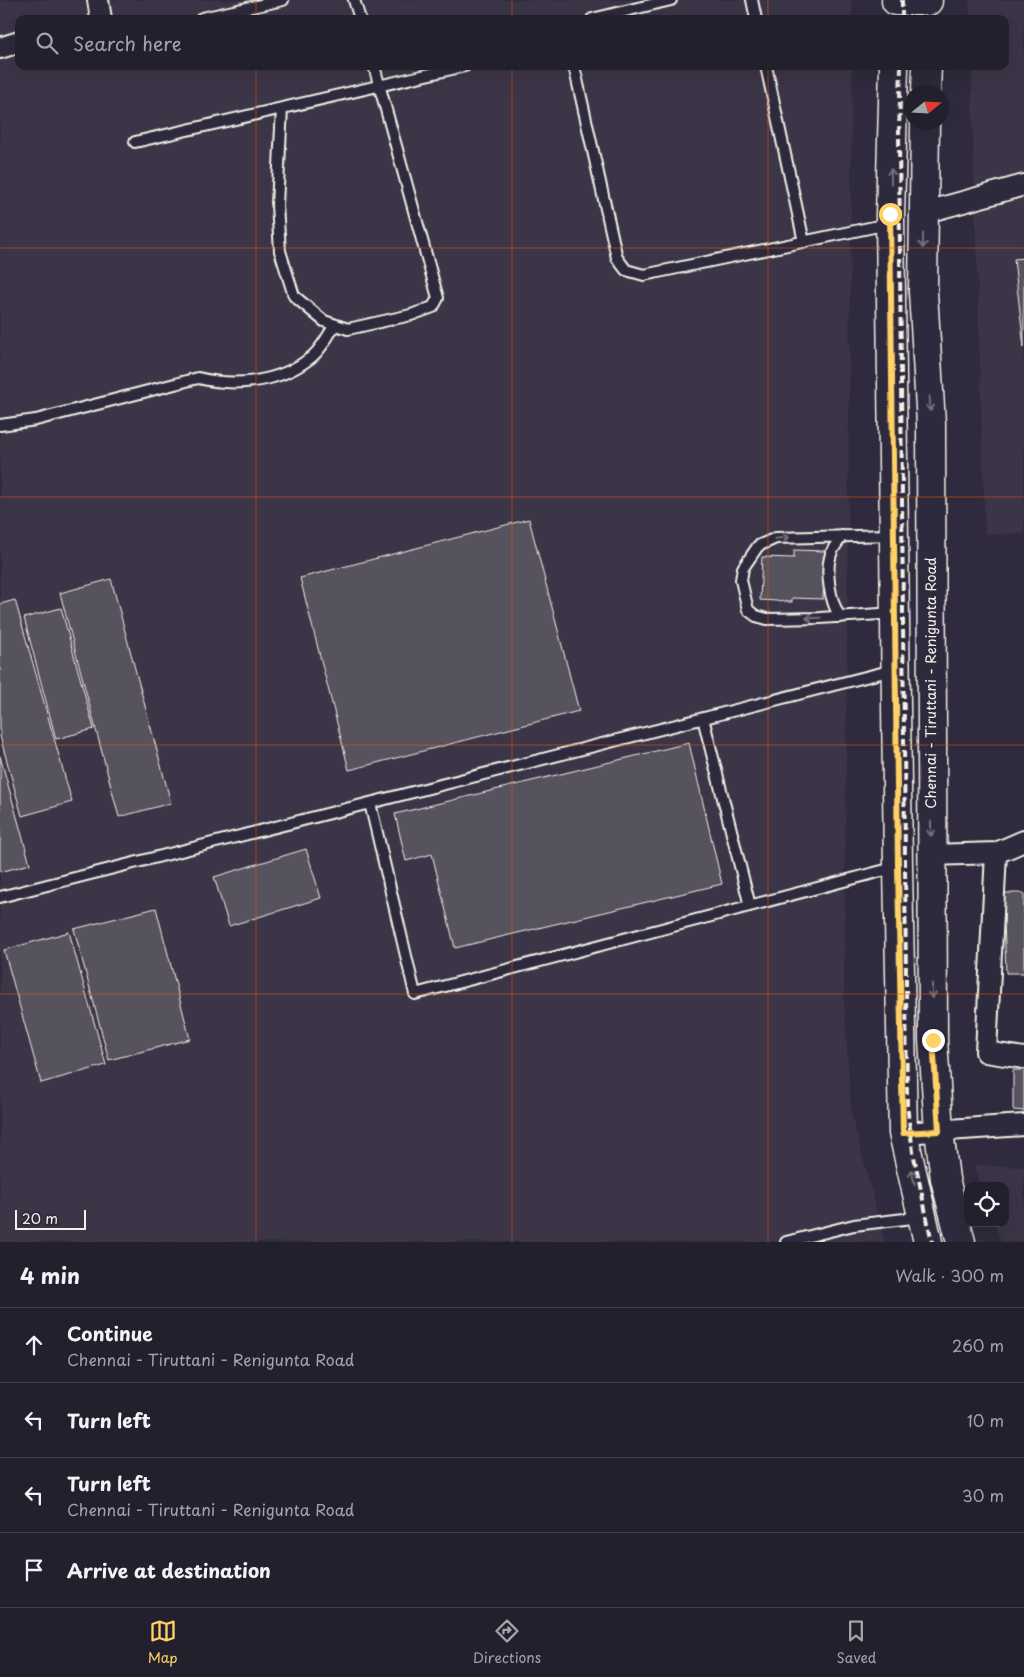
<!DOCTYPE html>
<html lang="en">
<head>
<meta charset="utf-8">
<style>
	:root { --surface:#23202e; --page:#2f2d3a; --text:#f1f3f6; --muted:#a3a3aa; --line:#403e4a; --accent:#ffd166 }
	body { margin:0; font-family:"Playpen Sans",sans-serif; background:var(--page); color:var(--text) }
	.controls { position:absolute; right:15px; bottom:15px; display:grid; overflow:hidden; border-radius:10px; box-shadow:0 5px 20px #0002 }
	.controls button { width:45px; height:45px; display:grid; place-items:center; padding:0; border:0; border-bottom:1px solid var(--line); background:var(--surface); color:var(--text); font:25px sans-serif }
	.compass { position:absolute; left:904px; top:85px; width:45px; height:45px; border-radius:50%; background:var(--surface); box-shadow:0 5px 20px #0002; rotate:72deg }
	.scale { position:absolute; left:15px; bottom:12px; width:71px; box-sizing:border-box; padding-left:5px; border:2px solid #f4f1e8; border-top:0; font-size:14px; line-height:18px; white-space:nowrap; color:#f4f1e8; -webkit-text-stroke:4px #2f2a3d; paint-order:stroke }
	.stop { position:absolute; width:15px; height:15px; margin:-11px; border:4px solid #ffd166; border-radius:50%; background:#fff }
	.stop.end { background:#ffd166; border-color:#fff; box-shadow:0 1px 5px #0008 }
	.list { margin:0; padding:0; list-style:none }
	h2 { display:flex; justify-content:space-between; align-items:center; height:65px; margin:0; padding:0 20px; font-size:21px }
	h2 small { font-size:16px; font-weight:400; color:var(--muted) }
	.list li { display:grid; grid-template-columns:32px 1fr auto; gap:15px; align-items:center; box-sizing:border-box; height:75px; padding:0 20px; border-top:1px solid var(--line) }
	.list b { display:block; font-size:19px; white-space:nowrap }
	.list p { margin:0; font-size:16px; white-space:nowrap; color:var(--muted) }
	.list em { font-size:16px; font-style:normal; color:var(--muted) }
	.icon { flex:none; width:28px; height:28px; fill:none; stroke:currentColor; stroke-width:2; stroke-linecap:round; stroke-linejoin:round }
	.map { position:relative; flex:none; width:1024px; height:1242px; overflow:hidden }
	.search { position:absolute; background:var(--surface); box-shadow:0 5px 20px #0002; left:15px; right:15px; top:15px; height:55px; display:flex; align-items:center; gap:12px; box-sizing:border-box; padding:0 18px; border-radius:10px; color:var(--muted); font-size:19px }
	.sheet { height:365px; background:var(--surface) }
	nav { display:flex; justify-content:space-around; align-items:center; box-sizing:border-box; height:70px; border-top:1px solid var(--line); background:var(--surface); font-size:14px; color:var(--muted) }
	nav a { display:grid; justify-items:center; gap:2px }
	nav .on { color:var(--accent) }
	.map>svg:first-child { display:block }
	.built { fill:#3b3647 }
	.building { fill:#56525f; stroke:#f4f1e8 }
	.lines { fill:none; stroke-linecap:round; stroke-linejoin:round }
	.lane-casing { stroke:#f4f1e8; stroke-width:14 }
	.street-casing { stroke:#f4f1e8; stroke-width:24 }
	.primary-casing { stroke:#f4f1e8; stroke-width:31 }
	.lane { stroke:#2f2a3d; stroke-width:10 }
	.street { stroke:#2f2a3d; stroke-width:20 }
	.primary { stroke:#2f2a3d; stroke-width:28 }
	.rail { stroke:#f4f1e8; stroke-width:4; stroke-dasharray:8 4; stroke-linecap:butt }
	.oneway { stroke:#747079 }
	.route { stroke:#ffd166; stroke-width:6 }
	.grid { fill:none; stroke:#e8590c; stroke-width:1; stroke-opacity:0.55 }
	.labels { text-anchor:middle; stroke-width:4; stroke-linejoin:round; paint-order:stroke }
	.street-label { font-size:14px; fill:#f4f1e8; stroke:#2f2a3d }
</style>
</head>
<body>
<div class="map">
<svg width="1024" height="1242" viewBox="0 0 1024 1242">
	<rect width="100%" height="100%" fill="#2f2a3d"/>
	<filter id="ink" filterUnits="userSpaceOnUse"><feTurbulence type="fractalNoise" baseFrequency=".02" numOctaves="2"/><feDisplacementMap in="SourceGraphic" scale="10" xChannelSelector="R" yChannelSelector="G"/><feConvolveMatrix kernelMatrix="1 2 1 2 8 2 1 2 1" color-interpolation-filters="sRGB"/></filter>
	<g filter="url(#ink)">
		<path class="built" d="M 0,0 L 852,0 L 852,19 L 19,19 L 19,66 L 852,66 L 844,999 L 851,1113 L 885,1242 L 0,1242 Z
			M 969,0 L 1024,0 L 1024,534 L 985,534 L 971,66 L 1005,66 L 1005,19 L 970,19 Z
			M 973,1165 L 1024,1167 L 1024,1242 L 1001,1242 L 994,1223 L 1005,1223 L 1005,1186 L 981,1186 Z"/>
		<path class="building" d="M 1024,258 L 1024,348 L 1014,259 Z
			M 529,519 L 579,711 L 349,770 L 300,578 Z
			M 794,550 L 825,551 L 823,599 L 792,598 L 792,602 L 760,600 L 762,557 L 794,558 Z
			M 111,579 L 171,803 L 119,817 L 60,593 Z
			M 15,600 L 72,802 L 22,816 L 0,736 L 0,604 Z
			M 61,608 L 94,729 L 56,739 L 24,618 Z
			M 689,743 L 722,884 L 455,948 L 432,854 L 406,861 L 395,814 Z
			M 0,756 L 30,864 L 0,872 Z
			M 306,849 L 321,898 L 229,926 L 214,877 Z
			M 1003,893 L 1024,893 L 1024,973 L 1006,973 Z
			M 156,908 L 190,1039 L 109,1060 L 74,929 Z
			M 69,932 L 106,1065 L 41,1083 L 4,950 Z
			M 1013,1070 L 1024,1070 L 1024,1111 L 1013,1110 Z"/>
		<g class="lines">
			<g class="lane-casing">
				<path id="lane" d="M 354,0 L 360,19
					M 752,0 L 756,19
					M 202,18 L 283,0
					M 592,19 L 671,0
					M 574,66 L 617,258 L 626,270 L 644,275 L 888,224
					M 766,66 L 804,242
					M 282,108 L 277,205 L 280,251 L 294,296 L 324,321 L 348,329 L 411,315 L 433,307 L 438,298 L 374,66
					M 135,142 L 465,66
					M 0,425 L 36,420 L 198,378 C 235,387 278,383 309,359 C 320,352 328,335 335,325
					M 893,535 L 776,538 L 758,546 L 743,568 L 741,580 L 748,610 L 756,616 L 767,619 L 820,618 L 895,613
					M 840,617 C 830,601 825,572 831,554 C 833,548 838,542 842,536
					M 703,718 L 750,906
					M 370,803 L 415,994 L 897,867
					M 0,897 L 893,670
					M 786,1242 L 854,1225 L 921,1217"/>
			</g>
			<g class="street-casing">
				<path id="street" d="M 98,0 L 101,19
					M 0,48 L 19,42
					M 923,213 L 1024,185
					M 996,853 L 986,1052 L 1024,1058
					M 931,855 L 996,853 L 1024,841
					M 903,1133 L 1024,1125"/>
			</g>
			<g class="primary-casing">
				<path id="primary" d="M 896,1 L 928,1
					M 894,66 L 890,215 L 898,867 L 903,1133 L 928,1242
					M 926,92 L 927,66
					M 925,122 L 923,292 L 931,424 L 933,1040 L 939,1131 L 945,1179 L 961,1242"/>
			</g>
			<use href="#lane" class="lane"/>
			<use href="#street" class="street"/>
			<use href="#primary" class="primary"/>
			<path class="rail" d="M 902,19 L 902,0
				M 901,66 L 899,133 L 907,1105 L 913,1152 L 932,1242"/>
		</g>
		<defs><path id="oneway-shaft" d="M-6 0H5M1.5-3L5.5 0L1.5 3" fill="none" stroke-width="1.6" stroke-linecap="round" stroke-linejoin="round" transform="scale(1.25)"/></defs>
		<g class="oneway">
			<use href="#oneway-shaft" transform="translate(891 176) rotate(-89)"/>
			<use href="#oneway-shaft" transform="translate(923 241) rotate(90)"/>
			<use href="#oneway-shaft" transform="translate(930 404) rotate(87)"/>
			<use href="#oneway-shaft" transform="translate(782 538) rotate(-5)"/>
			<use href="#oneway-shaft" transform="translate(813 618) rotate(178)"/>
			<use href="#oneway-shaft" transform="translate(931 829) rotate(90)"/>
			<use href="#oneway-shaft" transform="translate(932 991) rotate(90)"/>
			<use href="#oneway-shaft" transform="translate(913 1177) rotate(-102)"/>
		</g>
	</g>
	<g class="lines" filter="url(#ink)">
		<path class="route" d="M 890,214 L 898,867 L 903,1133 L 939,1131 L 933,1040"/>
	</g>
	<path class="grid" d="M 256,0 L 256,19M 512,0 L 512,19M 768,0 L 768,19M 256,66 L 256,1242M 512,66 L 512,1242M 768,66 L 768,1242M 0,248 L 1024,248M 0,497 L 1024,497M 0,745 L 1024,745M 0,994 L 1024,994"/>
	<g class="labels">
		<g class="street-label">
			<text transform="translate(931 683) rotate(-90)" y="5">Chennai - Tiruttani - Renigunta Road</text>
		</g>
	</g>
</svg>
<div class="controls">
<button><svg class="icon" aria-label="locate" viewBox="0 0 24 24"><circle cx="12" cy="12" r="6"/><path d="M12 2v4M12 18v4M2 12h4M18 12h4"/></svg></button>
</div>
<svg class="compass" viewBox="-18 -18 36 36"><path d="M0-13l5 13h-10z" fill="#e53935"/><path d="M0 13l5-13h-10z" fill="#a3a3aa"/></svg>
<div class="scale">20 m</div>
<div class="stop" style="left:890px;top:214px"></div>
<div class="stop end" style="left:933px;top:1040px"></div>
<div class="search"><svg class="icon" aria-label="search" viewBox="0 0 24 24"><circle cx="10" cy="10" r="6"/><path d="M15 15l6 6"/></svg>Search here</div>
</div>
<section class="sheet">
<h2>4 min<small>Walk · 300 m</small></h2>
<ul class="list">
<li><svg class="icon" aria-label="ahead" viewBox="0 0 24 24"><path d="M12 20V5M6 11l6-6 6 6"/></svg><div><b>Continue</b><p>Chennai - Tiruttani - Renigunta Road</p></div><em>260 m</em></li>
<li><svg class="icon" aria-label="left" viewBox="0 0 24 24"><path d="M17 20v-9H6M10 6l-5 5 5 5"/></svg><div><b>Turn left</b></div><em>10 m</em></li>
<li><svg class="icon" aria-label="left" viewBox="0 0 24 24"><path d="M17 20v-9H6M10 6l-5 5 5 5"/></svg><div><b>Turn left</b><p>Chennai - Tiruttani - Renigunta Road</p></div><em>30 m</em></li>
<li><svg class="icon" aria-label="arrive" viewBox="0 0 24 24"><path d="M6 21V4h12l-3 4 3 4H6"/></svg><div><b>Arrive at destination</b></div></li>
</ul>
</section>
<nav>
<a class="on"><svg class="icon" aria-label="map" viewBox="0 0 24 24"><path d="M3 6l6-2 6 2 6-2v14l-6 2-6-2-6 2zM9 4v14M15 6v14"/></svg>Map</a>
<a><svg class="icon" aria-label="directions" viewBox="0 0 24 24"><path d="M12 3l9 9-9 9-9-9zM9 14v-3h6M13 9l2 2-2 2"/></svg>Directions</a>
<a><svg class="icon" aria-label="saved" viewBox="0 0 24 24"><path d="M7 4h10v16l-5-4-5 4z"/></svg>Saved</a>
</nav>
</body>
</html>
